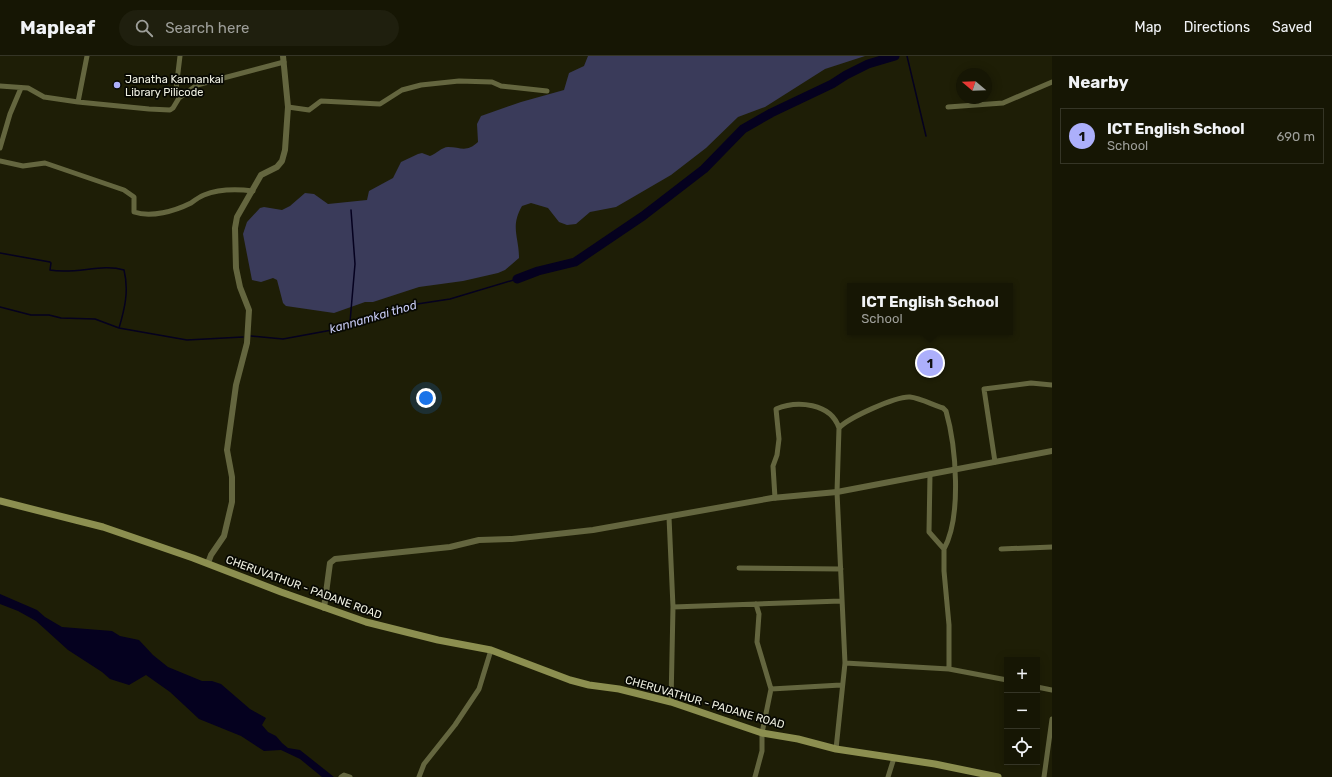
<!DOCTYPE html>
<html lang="en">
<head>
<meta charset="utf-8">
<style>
	:root { --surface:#161604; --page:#1f1f0e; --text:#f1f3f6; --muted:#9e9f9a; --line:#353526; --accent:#acaffb }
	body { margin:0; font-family:Rubik,sans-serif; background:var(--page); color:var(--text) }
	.controls { position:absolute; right:12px; bottom:12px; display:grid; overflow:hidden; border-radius:0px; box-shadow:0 2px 10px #0003 }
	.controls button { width:36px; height:36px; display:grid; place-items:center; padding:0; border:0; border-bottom:1px solid var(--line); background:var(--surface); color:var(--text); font:20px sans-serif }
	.compass { position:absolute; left:956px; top:12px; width:36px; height:36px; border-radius:50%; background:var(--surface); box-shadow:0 2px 10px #0003; rotate:289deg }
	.you { position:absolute; left:426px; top:342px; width:14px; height:14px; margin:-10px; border:3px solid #fff; border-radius:50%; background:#1a73e8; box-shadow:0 0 0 6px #1a73e833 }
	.badge { display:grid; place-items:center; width:26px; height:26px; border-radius:50%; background:var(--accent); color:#111; font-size:13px; font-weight:700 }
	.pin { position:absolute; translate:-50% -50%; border:2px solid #fff; box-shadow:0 1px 4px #0006 }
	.popup { position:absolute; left:847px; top:227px; width:166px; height:52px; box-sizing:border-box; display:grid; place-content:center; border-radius:0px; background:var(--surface); filter:drop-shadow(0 1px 3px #0005); font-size:13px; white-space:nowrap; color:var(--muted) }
	.popup b { font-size:15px; color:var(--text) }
	.popup::after { content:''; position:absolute; left:50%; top:100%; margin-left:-8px; border:8px solid transparent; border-top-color:var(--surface) }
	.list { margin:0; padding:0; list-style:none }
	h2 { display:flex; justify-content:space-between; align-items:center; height:52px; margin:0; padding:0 16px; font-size:17px }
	h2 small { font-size:13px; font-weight:400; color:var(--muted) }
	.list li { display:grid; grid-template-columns:26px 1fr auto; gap:12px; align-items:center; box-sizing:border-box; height:56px; margin:0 8px 8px; padding:0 8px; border:1px solid var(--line); border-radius:0px }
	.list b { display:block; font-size:15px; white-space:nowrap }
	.list p { margin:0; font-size:13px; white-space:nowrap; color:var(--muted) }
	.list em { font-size:13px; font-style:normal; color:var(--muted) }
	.icon { flex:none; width:22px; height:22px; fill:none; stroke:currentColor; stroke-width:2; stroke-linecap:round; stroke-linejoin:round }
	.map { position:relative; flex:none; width:1052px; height:721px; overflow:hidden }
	header { display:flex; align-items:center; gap:24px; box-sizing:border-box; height:56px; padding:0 20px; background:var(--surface); border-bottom:1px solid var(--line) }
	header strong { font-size:19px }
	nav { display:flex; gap:22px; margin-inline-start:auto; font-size:14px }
	.search { width:280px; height:36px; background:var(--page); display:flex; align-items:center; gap:10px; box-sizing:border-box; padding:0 14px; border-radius:22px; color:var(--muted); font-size:15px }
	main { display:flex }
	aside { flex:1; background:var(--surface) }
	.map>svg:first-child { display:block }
	.green { fill:#3a3b5a }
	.water { fill:#05011f }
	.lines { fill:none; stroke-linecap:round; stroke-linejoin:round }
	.stream { stroke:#05011f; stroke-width:1.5 }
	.river { stroke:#05011f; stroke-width:9 }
	.minor { stroke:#64663f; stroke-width:5 }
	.tertiary { stroke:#64663f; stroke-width:6 }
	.secondary { stroke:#8c8f50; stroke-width:7 }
	.poi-dot { fill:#acaffb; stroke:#070802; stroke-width:1.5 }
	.labels { text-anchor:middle; stroke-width:3.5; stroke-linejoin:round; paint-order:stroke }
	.poi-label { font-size:11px; fill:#f0f1e2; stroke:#070802; text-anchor:start }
	.street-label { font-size:11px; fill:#f0f1e2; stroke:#070802 }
	.water-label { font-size:12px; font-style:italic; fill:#c8cbf4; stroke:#070802 }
</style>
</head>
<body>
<header>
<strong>Mapleaf</strong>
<div class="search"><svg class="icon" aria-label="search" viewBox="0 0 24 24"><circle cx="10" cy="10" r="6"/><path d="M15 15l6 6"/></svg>Search here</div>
<nav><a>Map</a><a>Directions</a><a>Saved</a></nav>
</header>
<main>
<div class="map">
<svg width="1052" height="721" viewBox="0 0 1052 721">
	<rect width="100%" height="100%" fill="#1e1e06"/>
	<path class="green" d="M 588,0 L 865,0 L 825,13 L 765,51 L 738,61 L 706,92 L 671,119 L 616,151 L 590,156 L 576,168 L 567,169 L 559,166 L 548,152 L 531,147 L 522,150 C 510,171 519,181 519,202 L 505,214 L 498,217 L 463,225 L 419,231 L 373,246 L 365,246 L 334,257 L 286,250 L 283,247 L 277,224 L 273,222 L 261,226 L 252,224 L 243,178 L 247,166 L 260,152 L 264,151 L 282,154 L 290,150 L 305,137 L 314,138 L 328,148 L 367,144 L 369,135 L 393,122 L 401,106 L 418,98 L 422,97 L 430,100 C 436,98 442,91 448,91 C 461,91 466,97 478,86 L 477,68 L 481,60 L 521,46 L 564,34 L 569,17 L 584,10 Z"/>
	<path class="water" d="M 0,538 L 37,554 L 45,561 L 62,571 L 112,575 L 120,580 L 139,584 L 153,599 L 168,611 L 202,625 L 212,625 L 221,628 L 250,653 L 266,662 L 262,669 L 268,676 L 276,680 L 282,687 L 288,692 L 300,694 L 334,721 L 322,721 L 300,703 L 281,694 L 264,695 L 241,680 L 199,663 L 170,636 L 146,619 L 129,629 L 110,623 L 102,616 L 68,594 L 36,565 L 18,555 L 0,548 Z"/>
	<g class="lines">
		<path class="stream" d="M 907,0 L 926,80
			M 0,197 L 50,206 L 51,207 L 50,214 C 76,219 101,207 124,214 C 129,234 125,252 119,272
			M 0,251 L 31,259 L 49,259 L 61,262 L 95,263 L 119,272 L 187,284 L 243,281
			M 350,266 L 355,208 L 351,154
			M 251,280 L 283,283 L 332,274 L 352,265 L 404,250 L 450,243 L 517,223"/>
		<path class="river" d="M 517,223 L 538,215 L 575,206 L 643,160 L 704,113 L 743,73 L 771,57 L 832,28 L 846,19 L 868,8 L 895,0"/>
		<path class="minor" d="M 0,30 L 28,32 L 44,41 L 78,46 L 87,0
			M 179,42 L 176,33 L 180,0
			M 78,46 L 149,53 L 170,54 L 173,52 L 179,42 L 197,29 L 284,6
			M 288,51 L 309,54 L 321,45 L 380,48 L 402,34 L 421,29 L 459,25 L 492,26 L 501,30 L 547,35
			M 948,51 L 1003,47 L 1052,26
			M 0,92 L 10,58 L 21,32
			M 0,105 L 23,110 L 45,107 L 124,134 L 134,141 L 134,156 C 151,162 175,155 191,147 C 195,144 199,141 204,139 C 219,133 237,133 253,135
			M 839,372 C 848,362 896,340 910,341 C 920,342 933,349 943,352 L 946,355 C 956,390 962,460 944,493
			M 995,406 L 984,333 L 1031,327 L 1052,329
			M 930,418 L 929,476 L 944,493 L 944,515 L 949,569 L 949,613
			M 775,442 L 773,410 L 777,399 L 779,383 L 776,353 C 797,344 831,347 839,372 L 837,436 L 845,607 L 836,693
			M 669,461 L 673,551 L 671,646
			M 1001,493 L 1052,491
			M 739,512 L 841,513
			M 756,548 L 759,558 L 757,586 L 771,633
			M 673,551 L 841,545
			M 845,607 L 949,613 L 1007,624
			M 1037,631 L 1052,634
			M 341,721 L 344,719 L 350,721
			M 419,721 L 424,708 L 455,669 L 479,633 L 491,594
			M 755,721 L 762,695 L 762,677 L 771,633 L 841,629
			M 888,721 L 894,702
			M 1044,721 L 1052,663"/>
		<path class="tertiary" d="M 208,507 L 211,499 L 224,480 L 232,446 L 232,421 L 227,394 L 236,329 L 247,287 L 249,254 L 240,231 L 236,212 L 235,172 L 237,161 L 261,119 L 277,111 L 282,105 L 285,94 L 288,51 L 283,0
			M 324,552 L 330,507 L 335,503 L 450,491 L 479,484 L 512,483 L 593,474 L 772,442 L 837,436 L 1052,395"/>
		<path class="secondary" d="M 0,445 L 103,471 L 193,502 L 281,536 L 366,566 L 438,584 L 491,594 L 570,624 L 589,629 L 619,633 L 671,646 L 762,677 L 798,683 L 836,693 L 935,708 L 998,721"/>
	</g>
	<circle class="poi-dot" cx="117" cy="29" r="4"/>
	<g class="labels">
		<g class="poi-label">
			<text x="125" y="27">Janatha Kannankai<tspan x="125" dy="13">Library Pilicode</tspan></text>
		</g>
		<g class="street-label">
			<text transform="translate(304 531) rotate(20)" y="4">CHERUVATHUR - PADANE ROAD</text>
			<text transform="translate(705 646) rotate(16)" y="4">CHERUVATHUR - PADANE ROAD</text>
		</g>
		<g class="water-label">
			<text transform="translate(373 261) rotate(-16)" y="4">kannamkai thod</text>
		</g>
	</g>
</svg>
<div class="controls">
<button>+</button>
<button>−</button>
<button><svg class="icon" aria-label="locate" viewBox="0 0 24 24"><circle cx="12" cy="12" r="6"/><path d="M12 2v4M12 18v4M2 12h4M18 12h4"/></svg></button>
</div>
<svg class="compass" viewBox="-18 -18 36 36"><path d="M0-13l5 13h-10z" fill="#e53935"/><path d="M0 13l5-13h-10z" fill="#9e9f9a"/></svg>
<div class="you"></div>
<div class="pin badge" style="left:930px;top:307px">1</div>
<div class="popup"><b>ICT English School</b>School</div>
</div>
<aside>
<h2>Nearby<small></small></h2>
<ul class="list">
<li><span class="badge">1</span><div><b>ICT English School</b><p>School</p></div><em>690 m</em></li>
</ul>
</aside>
</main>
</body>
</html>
